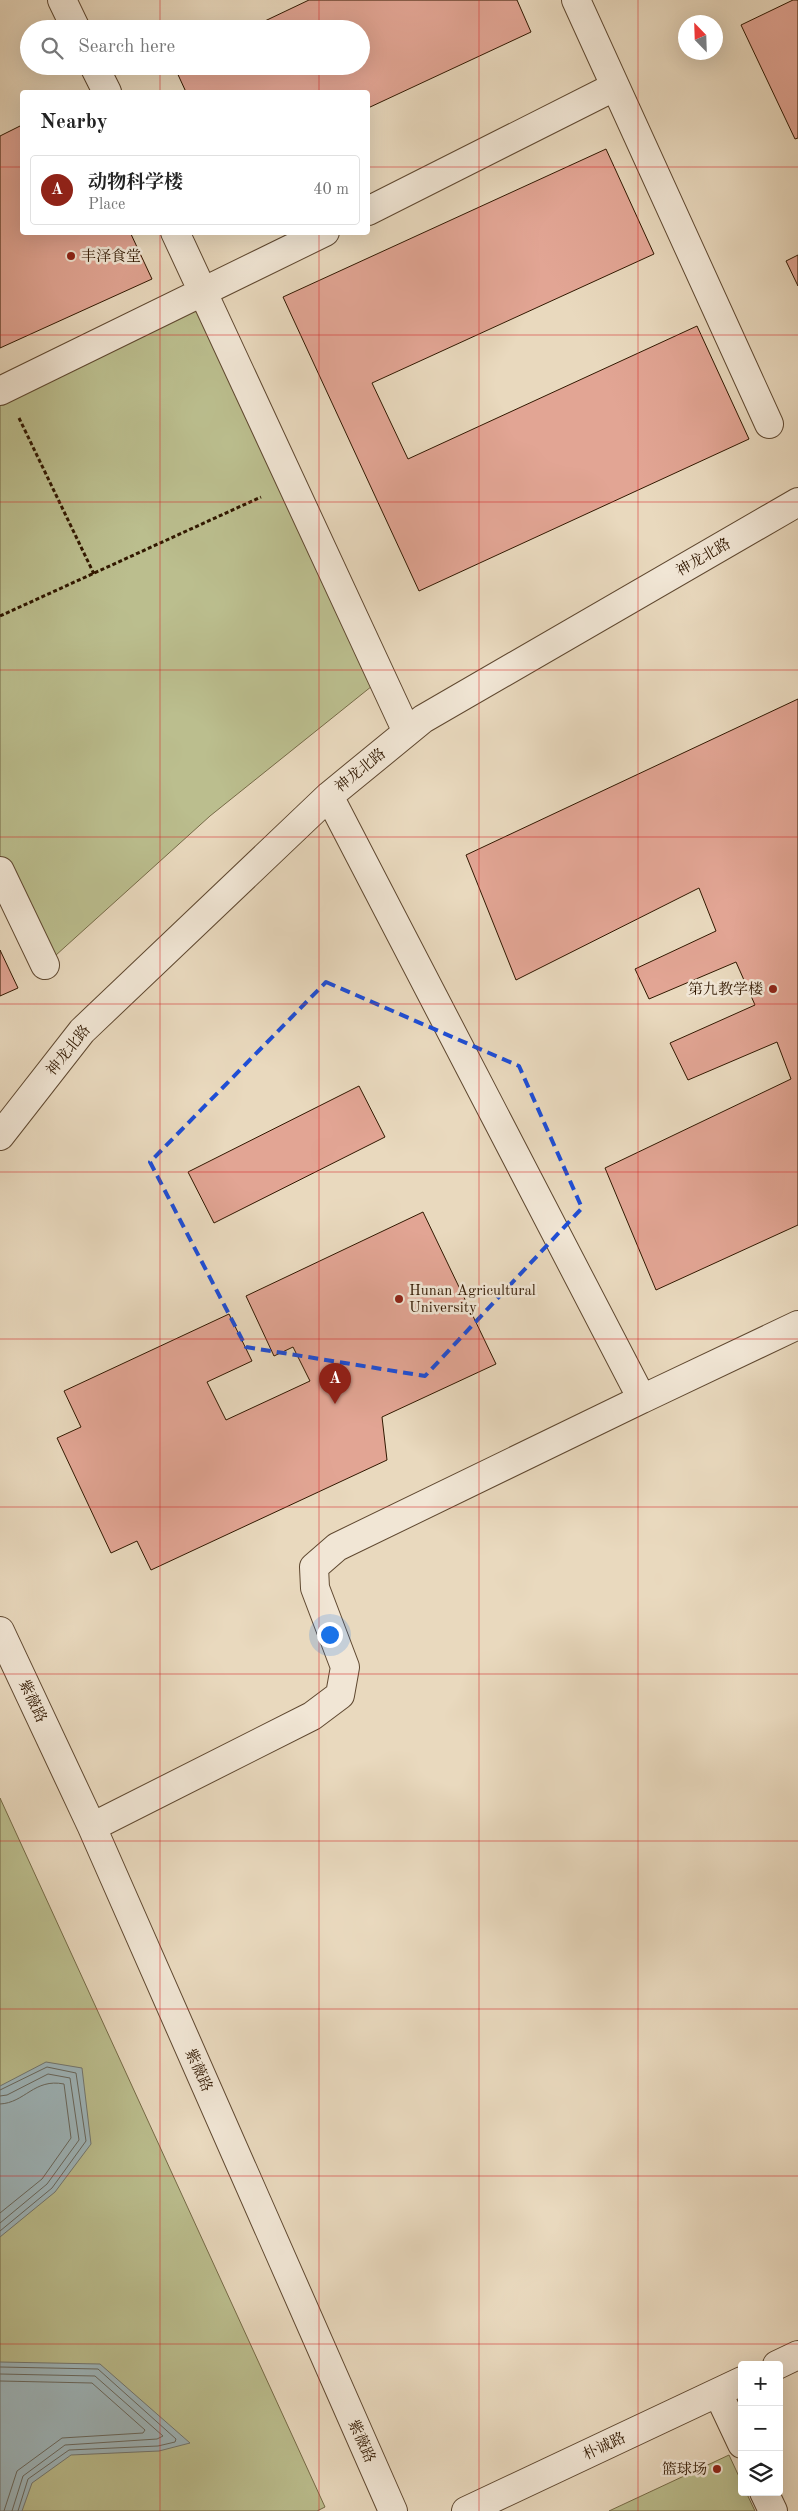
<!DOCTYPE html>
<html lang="en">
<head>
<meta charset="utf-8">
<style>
	:root { --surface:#fff; --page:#f6f6f6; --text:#222; --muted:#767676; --line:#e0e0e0; --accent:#8f2418 }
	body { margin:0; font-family:"Old Standard TT","Noto Serif SC",serif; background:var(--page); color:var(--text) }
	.controls { position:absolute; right:15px; bottom:15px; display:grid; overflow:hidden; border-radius:5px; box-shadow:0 5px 20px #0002 }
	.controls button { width:45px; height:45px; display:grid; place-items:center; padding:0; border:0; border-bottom:1px solid var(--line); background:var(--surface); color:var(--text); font:25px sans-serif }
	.compass { position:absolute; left:678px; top:15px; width:45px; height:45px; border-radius:50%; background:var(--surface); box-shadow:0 5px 20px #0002; rotate:337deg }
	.you { position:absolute; left:329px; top:1634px; width:18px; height:18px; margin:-12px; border:4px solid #fff; border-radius:50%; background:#1a73e8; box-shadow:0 0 0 8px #1a73e833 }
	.badge { display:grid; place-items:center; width:32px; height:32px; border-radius:50%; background:var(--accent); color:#fff; font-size:16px; font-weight:700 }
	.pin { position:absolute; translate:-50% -41px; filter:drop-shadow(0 1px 2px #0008) }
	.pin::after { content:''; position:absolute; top:26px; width:18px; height:15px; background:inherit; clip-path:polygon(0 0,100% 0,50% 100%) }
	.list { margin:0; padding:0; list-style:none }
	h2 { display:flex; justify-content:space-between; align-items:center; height:65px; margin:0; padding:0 20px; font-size:21px }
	h2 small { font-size:16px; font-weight:400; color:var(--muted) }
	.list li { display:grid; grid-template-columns:32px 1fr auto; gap:15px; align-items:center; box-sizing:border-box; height:70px; margin:0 10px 10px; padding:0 10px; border:1px solid var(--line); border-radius:5px }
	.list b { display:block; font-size:19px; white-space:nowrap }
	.list p { margin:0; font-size:16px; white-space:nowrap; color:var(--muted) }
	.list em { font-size:16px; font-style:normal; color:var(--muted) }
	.icon { flex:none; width:28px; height:28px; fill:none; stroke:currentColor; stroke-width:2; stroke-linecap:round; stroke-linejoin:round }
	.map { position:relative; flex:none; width:798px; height:2511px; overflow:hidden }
	.search { position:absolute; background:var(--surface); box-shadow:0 5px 20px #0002; left:20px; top:20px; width:350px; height:55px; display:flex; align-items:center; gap:12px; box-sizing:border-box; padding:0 18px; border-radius:28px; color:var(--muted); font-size:19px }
	.panel { position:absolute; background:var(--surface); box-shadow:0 5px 20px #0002; left:20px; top:90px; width:350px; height:145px; border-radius:5px }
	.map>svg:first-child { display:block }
	.green { fill:#bbbe8e; stroke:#766b47 }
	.water { fill:#9eb7bd; stroke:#727771 }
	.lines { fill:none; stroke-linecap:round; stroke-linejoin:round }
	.shore { stroke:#68685e; stroke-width:1 }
	.building { fill:#e2a594; stroke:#311800 }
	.street-casing { stroke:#5f4830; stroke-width:30 }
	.path { stroke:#311800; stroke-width:3; stroke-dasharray:4 2.5; stroke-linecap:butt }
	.street { stroke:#f1e6d5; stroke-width:28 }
	.marked { fill:none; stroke:#1d4ed8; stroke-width:4; stroke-dasharray:10 6; stroke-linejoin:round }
	.grid { fill:none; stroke:#d62828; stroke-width:1; stroke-opacity:0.55 }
	.poi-dot { fill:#8f2418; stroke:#f1e6d5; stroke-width:2 }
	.labels { text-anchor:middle; stroke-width:5; stroke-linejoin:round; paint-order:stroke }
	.poi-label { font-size:15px; fill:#311800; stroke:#f1e6d5; text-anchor:start }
	.street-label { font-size:15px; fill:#311800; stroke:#f1e6d5 }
</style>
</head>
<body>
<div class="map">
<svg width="798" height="2511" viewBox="0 0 798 2511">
	<rect width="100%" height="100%" fill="#e9d9be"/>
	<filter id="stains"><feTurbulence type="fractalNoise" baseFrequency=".004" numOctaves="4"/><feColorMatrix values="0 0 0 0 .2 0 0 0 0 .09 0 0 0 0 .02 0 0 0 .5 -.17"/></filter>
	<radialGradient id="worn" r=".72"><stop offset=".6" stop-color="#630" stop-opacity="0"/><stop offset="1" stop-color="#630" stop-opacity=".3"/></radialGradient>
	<path class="green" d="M 205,293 L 382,678 L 210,816 L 45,965 L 0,871 L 0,391 Z
		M 0,1798 L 325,2507 L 317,2511 L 0,2511 Z
		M 729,2455 L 742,2483 L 742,2492 L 746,2492 L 755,2511 L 609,2511 Z"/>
	<path class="water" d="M 46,2062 L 82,2068 L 91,2144 L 55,2192 L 0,2237 L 0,2086 Z
		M 0,2362 L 100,2364 L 190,2443 L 159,2451 L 71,2455 L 32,2483 L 22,2511 L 0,2511 Z"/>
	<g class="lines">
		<path class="shore" d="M 0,2090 L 47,2067 L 76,2073 L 86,2141 L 52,2188 L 0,2231
			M 0,2096 L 7,2095 L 48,2074 L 70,2078 L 79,2140 L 47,2184 L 0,2223
			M 0,2104 C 25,2103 34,2078 64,2084 L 71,2138 L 42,2179 L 0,2213
			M 0,2367 L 98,2369 L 176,2439 L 175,2442 L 158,2446 L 69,2450 L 28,2479 L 18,2511
			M 0,2374 L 95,2376 L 163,2436 L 157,2439 L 65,2445 L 23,2476 L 12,2511
			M 0,2381 L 92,2383 L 145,2430 L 143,2433 L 62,2438 L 17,2471 L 4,2511"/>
	</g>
	<path class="building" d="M 309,0 L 517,0 L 531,32 L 368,108 L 368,92 L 186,92 L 174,66 L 361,66 L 361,29 L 248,29 Z
		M 793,0 L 798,0 L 798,138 L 795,139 L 741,25 Z
		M 22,125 L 22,232 L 130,232 L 152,279 L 0,348 L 0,136 Z
		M 606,149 L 654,254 L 372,383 L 408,459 L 697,326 L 749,439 L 419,591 L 283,297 Z
		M 798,255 L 798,286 L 786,261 Z
		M 798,699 L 798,1225 L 656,1290 L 605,1168 L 791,1079 L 777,1042 L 688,1080 L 670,1043 L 755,1005 L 736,962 L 649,999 L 635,969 L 716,931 L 699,888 L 516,980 L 466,855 Z
		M 0,950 L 18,988 L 0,996 Z
		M 359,1086 L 385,1137 L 214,1223 L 188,1172 Z
		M 423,1212 L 496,1364 L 382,1417 L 387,1460 L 151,1570 L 137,1541 L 111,1553 L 57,1438 L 81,1427 L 64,1391 L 229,1314 L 252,1361 L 207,1382 L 226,1420 L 310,1381 L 293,1347 L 274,1356 L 246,1296 Z"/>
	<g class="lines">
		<g class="street-casing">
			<path id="street" d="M 62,0 L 76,29
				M 576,0 L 769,424
				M 94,66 L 107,92
				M 368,211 L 614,87
				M 175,232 L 407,732
				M 0,391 L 325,232
				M 329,796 L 642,1399 L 798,1325
				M 0,871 L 45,965
				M 0,1136 L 82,1031 L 329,796 L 423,719 L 798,502
				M 0,1631 L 92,1827 L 393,2511
				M 92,1827 L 312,1716 L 340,1695 L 345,1667 L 315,1588 L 314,1567 L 337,1547 L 642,1399
				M 777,2365 L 798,2355
				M 718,2393 L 742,2444
				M 764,2492 L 773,2511
				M 466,2511 L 742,2381"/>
		</g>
		<path class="path" d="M 19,418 L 94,574
			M 0,616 L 261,497"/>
		<use href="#street" class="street"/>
	</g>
	<path class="marked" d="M 326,982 L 519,1066 L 582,1208 L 425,1376 L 246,1347 L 150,1162 Z"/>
	<path class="grid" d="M 160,0 L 160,29M 319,0 L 319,29M 479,0 L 479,2511M 638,0 L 638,2511M 160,66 L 160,92M 319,66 L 319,92M 0,167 L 22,167M 368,167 L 798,167M 160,232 L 160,2511M 319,232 L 319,2511M 0,335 L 798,335M 0,502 L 798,502M 0,670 L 798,670M 0,837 L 798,837M 0,1004 L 798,1004M 0,1172 L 798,1172M 0,1339 L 798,1339M 0,1507 L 798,1507M 0,1674 L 798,1674M 0,1841 L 798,1841M 0,2009 L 798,2009M 0,2176 L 798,2176M 0,2344 L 798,2344"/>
	<g class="poi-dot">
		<circle cx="71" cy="256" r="5"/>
		<circle cx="773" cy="989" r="5"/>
		<circle cx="399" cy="1299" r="5"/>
		<circle cx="717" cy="2469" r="5"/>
	</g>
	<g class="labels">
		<g class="poi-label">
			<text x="81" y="261">丰泽食堂</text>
			<text x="763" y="994" text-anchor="end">第九教学楼</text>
			<text x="409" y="1295">Hunan Agricultural<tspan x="409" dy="17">University</tspan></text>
			<text x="707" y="2474" text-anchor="end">篮球场</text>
		</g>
		<g class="street-label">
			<text transform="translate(703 557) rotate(-30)" y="5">神龙北路</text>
			<text transform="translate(360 770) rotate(-39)" y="5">神龙北路</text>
			<text transform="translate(68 1050) rotate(-51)" y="5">神龙北路</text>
			<text transform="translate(33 1701) rotate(65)" y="5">紫薇路</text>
			<text transform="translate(199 2070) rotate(66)" y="5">紫薇路</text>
			<text transform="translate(362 2441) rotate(66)" y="5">紫薇路</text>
			<text transform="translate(604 2446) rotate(-25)" y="5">朴诚路</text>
		</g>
	</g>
	<rect width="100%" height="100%" filter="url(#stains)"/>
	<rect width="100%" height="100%" fill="url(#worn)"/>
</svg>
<div class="controls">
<button>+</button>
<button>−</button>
<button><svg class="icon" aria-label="layers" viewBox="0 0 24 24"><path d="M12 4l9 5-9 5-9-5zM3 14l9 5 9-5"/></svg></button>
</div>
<svg class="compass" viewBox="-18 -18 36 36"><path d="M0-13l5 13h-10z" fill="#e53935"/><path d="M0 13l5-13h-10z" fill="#767676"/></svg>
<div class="you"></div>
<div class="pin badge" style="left:335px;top:1404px">A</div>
<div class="search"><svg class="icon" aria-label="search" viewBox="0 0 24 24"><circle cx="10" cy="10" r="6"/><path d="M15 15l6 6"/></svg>Search here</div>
<section class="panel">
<h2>Nearby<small></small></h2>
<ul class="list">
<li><span class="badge">A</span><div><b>动物科学楼</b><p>Place</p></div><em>40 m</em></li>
</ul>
</section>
</div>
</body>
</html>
